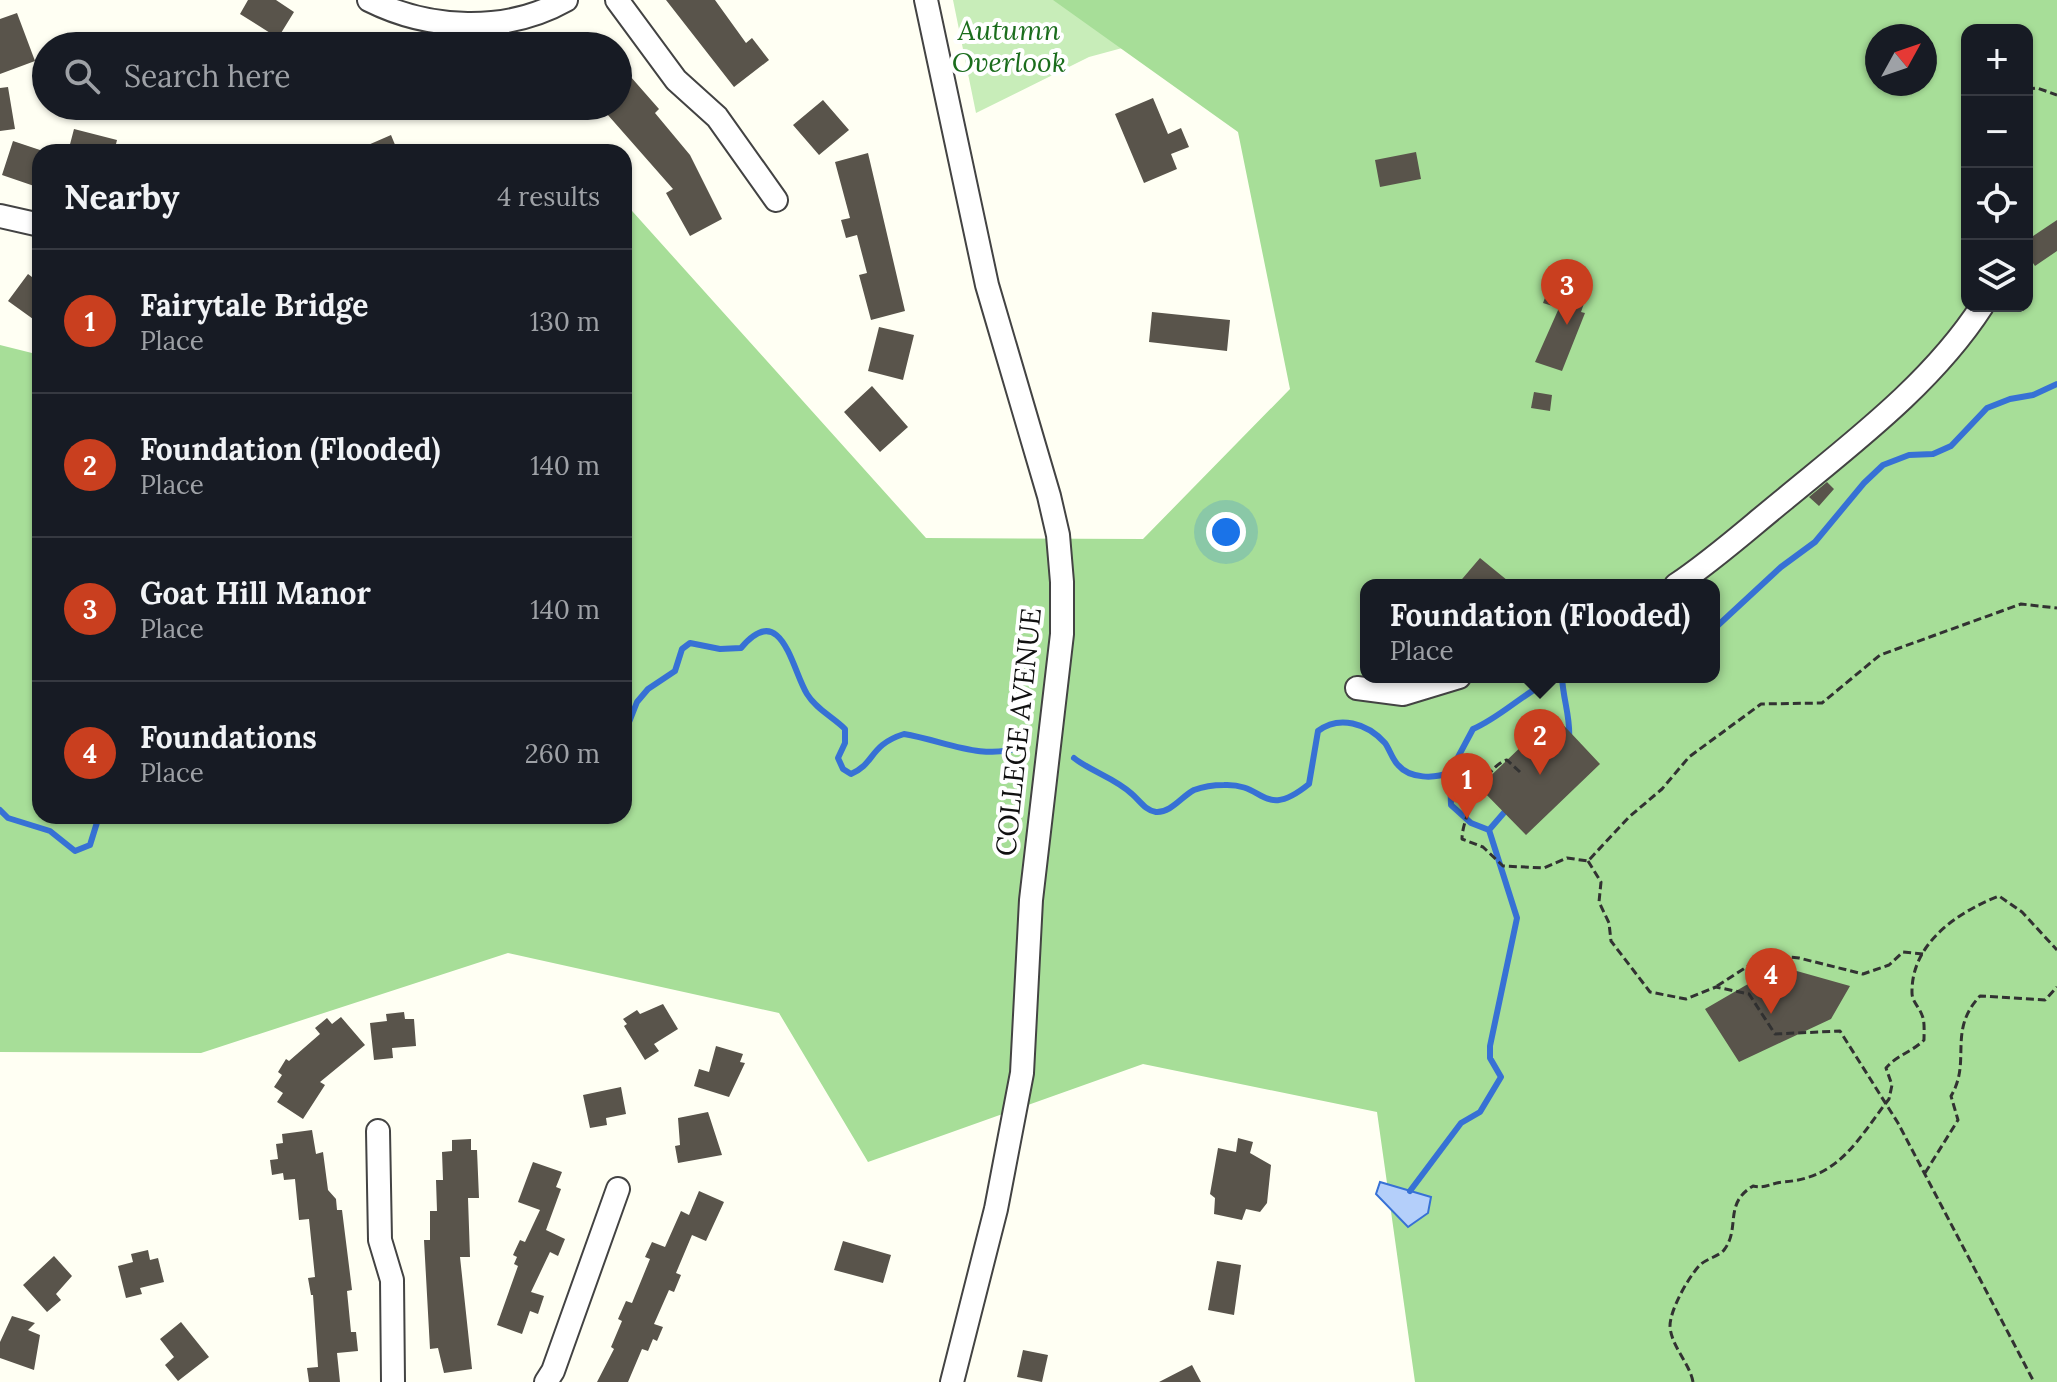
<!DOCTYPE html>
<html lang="en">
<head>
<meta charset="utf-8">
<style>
	:root { --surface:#171b24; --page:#20242c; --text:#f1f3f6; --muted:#9ea1a6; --line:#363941; --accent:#c93f1f }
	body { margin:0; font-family:Lora,serif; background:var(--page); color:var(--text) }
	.controls { position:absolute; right:24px; top:24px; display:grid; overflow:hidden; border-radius:16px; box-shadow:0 2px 6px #0004 }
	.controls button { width:72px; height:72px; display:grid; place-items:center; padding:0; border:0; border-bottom:2px solid var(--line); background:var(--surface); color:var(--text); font:40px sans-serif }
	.compass { position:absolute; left:1865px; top:24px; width:72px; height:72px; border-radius:50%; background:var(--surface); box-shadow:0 2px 6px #0004; rotate:50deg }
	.you { position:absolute; left:1226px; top:532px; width:28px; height:28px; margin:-20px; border:6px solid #fff; border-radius:50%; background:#1a73e8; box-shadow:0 0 0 12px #1a73e833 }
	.badge { display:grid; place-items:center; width:52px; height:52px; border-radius:50%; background:var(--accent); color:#fff; font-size:26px; font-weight:700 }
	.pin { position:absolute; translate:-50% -66px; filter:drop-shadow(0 2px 4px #0008) }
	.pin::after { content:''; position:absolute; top:42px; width:28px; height:24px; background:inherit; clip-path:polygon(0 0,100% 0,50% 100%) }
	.popup { position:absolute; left:1360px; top:579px; width:360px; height:104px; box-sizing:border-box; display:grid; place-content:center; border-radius:16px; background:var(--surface); filter:drop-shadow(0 2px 6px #0005); font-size:26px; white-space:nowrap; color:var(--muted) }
	.popup b { font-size:30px; color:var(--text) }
	.popup::after { content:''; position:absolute; left:50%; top:100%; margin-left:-16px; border:16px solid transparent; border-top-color:var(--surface) }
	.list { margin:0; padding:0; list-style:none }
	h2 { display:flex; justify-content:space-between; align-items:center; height:104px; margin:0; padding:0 32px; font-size:34px }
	h2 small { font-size:26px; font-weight:400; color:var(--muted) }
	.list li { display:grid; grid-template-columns:52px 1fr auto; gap:24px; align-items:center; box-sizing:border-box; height:144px; padding:0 32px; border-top:2px solid var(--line) }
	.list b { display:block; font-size:30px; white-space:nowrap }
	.list p { margin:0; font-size:26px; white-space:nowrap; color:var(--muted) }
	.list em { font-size:26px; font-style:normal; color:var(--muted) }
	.icon { flex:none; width:44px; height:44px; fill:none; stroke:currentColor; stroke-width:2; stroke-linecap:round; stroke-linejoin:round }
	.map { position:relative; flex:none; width:2057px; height:1382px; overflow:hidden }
	.search { position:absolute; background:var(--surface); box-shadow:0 2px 6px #0004; left:32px; top:32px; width:600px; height:88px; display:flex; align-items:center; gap:20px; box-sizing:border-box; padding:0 28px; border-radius:44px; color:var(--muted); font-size:30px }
	.panel { position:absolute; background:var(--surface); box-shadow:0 2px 6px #0004; left:32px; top:144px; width:600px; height:680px; border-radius:24px }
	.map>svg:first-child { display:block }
	.green { fill:#c8edb9 }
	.forest { fill:#a7de98; fill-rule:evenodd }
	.water { fill:#b4cffa; stroke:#3771d5; stroke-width:2 }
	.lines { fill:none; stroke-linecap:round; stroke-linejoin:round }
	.stream { stroke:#3771d5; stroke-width:6 }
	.building { fill:#59544b }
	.minor-casing { stroke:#434343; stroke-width:26 }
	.path { stroke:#323232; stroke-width:3; stroke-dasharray:8 4; stroke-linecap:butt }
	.minor { stroke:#fff; stroke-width:22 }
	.labels { text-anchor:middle; stroke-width:8; stroke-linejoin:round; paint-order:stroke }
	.park-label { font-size:28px; font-style:italic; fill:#1b6d1d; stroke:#fff }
	.street-label { font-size:28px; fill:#101010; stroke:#fff }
</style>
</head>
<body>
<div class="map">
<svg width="2057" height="1382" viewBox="0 0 2057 1382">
	<rect width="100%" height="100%" fill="#fffff3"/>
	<path class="green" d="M 953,0 L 1230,0 L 1137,44 L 1089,57 L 976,113 Z"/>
	<path class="forest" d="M 1053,0 L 2057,0 L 2057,1382 L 1415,1382 L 1377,1112 L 1143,1064 L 868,1162 L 779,1013 L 508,953 L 201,1053 L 0,1052 L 0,345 L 40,355 L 40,816 L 624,816 L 624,202 L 926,538 L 1143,539 L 1290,389 L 1238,132 ZM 1967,30 L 2027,30 L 2027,306 L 1967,306 ZM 1877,36 L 1925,36 L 1925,84 L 1877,84 ZM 1366,585 L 1714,585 L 1714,677 L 1366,677 Z"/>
	<path class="water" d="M 1380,1182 L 1431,1197 L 1428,1213 L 1408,1227 L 1376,1194 Z"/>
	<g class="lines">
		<path class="stream" d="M 1714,629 L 1781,567 L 1815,542 L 1864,483 L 1883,465 L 1909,455 L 1933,454 L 1951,446 L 1987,408 L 2010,399 L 2033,395 L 2057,384
			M 1562,677 C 1563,700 1571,718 1569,740
			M 624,735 L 637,702 L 648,689 L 675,671 L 682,649 L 690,643 L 720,649 L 741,648 C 782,599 792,670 807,694 C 816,709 833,717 845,729 L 845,743 L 838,758 L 843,769 L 851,774 C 875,764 869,745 904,734 C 946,741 980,761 1023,747
			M 1074,758 C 1092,772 1115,778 1132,794 C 1140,801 1145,810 1156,812 C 1171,813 1182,796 1194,790 C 1202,787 1215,785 1224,785 C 1266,783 1263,821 1309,784 L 1318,731 C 1339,715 1367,723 1385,743 C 1390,750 1392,759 1398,765 C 1410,779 1435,779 1450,772 L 1473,729 C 1503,716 1526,690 1558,677
			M 0,810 L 8,818 L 50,831 L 75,851 L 90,845 L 99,816
			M 134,816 L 142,816
			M 1489,830 L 1508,808
			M 1410,1191 L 1461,1123 L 1480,1112 L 1501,1077 L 1490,1058 L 1490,1046 L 1517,918 L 1489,830 L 1471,823 L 1451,805 L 1450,772"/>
	</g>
	<path class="building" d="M 248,0 L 276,0 L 294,12 L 278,38 L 240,14 Z
		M 666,0 L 715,0 L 746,43 L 752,38 L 769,60 L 734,87 Z
		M 17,13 L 35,61 L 0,74 L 0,19 Z
		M 630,76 L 659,109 L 655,113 L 690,155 L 722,219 L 690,236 L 666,193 L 673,189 L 600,106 L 618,106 L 618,86 Z
		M 8,87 L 15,129 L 0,131 L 0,88 Z
		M 1153,98 L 1168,134 L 1181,128 L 1189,147 L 1171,154 L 1177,169 L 1144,183 L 1115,114 Z
		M 823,100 L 849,130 L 819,155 L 793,125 Z
		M 74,129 L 117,140 L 114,152 L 68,152 Z
		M 391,135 L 398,152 L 352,152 Z
		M 13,141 L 40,150 L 40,188 L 2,175 Z
		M 1416,152 L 1421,179 L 1380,187 L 1375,160 Z
		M 868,153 L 905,311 L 871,320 L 859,275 L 867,273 L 857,235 L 846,238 L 841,220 L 850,218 L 835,162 Z
		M 2057,220 L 2057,251 L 2035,266 L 2027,254 L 2027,240 Z
		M 28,274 L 40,283 L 40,324 L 8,301 Z
		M 1552,279 L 1588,292 L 1581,312 L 1585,313 L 1562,371 L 1535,362 L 1559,308 L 1543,303 Z
		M 1152,312 L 1230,320 L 1227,351 L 1149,342 Z
		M 879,327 L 914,335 L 903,380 L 868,371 Z
		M 872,386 L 908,427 L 880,452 L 844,412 Z
		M 1534,392 L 1552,395 L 1550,411 L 1531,408 Z
		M 1827,482 L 1834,489 L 1819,506 L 1809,497 Z
		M 1480,558 L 1513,585 L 1457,585 Z
		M 1554,715 L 1600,764 L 1526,835 L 1479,787 Z
		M 1779,966 L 1850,986 L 1831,1019 L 1739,1062 L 1705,1009 Z
		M 663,1004 L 678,1029 L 654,1044 L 659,1051 L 645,1060 L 624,1026 L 627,1024 L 623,1019 L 637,1010 L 640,1014 Z
		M 404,1012 L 405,1019 L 414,1019 L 416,1046 L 392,1048 L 393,1058 L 374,1060 L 370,1023 L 387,1021 L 386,1014 Z
		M 341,1017 L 365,1045 L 320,1082 L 325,1085 L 303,1119 L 277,1102 L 283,1093 L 274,1087 L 282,1075 L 278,1072 L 286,1059 L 289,1061 L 320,1034 L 315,1028 L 327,1018 L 332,1024 Z
		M 716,1046 L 743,1054 L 740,1062 L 745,1063 L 729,1097 L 694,1086 L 699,1069 L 709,1072 Z
		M 621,1087 L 626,1114 L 606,1118 L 607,1125 L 590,1128 L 583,1095 Z
		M 708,1112 L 722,1155 L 678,1163 L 675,1146 L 680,1145 L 678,1118 Z
		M 312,1130 L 316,1154 L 323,1152 L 328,1190 L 336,1199 L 337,1210 L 342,1210 L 352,1290 L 347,1291 L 351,1332 L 356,1332 L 358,1351 L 337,1353 L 340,1382 L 309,1382 L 307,1368 L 318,1367 L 313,1295 L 311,1295 L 308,1278 L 315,1277 L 309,1219 L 299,1220 L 295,1179 L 284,1180 L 283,1173 L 272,1175 L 270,1160 L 278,1159 L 276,1144 L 283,1143 L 282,1134 Z
		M 1238,1138 L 1253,1142 L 1250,1153 L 1271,1165 L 1267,1203 L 1260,1212 L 1246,1209 L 1242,1220 L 1214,1214 L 1215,1198 L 1210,1194 L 1218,1148 L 1236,1152 Z
		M 471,1139 L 471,1150 L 477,1150 L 479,1198 L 468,1198 L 470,1257 L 460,1257 L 472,1369 L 444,1373 L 438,1348 L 430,1349 L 424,1240 L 430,1240 L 430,1211 L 437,1211 L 436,1180 L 443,1180 L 442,1152 L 452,1151 L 452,1140 Z
		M 533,1162 L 562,1172 L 556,1187 L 561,1189 L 546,1230 L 565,1239 L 558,1256 L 550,1252 L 531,1292 L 544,1296 L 538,1314 L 530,1311 L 522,1334 L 497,1325 L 518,1266 L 514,1264 L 517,1257 L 513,1255 L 520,1240 L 525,1242 L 540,1210 L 518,1202 Z
		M 699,1191 L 724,1202 L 706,1241 L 692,1235 L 676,1273 L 681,1275 L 674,1292 L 669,1290 L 654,1324 L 663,1327 L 657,1341 L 653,1339 L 648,1351 L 642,1349 L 628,1382 L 597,1382 L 614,1349 L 611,1347 L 622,1321 L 618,1319 L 626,1301 L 632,1303 L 650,1259 L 645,1257 L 652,1242 L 665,1247 L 681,1211 L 689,1215 Z
		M 843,1241 L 891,1255 L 883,1283 L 834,1270 Z
		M 148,1250 L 150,1260 L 158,1258 L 164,1282 L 140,1288 L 142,1294 L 126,1298 L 118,1266 L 133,1262 L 131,1254 Z
		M 54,1256 L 72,1276 L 56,1294 L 61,1300 L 47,1312 L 23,1285 Z
		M 1217,1261 L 1241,1265 L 1234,1315 L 1208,1310 Z
		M 12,1316 L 35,1323 L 28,1330 L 40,1335 L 34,1370 L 0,1358 L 0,1342 Z
		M 181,1322 L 209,1357 L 178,1381 L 165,1365 L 174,1357 L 160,1339 Z
		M 1023,1350 L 1048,1355 L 1042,1382 L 1017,1377 Z
		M 1192,1365 L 1201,1382 L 1159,1382 Z"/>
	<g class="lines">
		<g class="minor-casing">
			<path id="minor" d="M 369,0 C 429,30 506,34 566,0
				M 617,0 L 676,80 L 717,117 L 776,200
				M 926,0 L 987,285 L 1049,496 L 1058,535 L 1062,582 L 1062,634 L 1031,900 L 1022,1073 L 996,1209 L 952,1382
				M 0,216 L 40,225
				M 1676,585 C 1715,559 1750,527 1786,498 C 1855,441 1933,382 1982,306
				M 1357,688 L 1403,694 L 1459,677
				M 378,1131 L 380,1240 L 392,1280 L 393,1382
				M 546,1382 L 553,1371 L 618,1189"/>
		</g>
		<path class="path" d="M 2027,89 L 2037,88 L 2057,95
			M 1520,772 L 1507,760 C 1486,765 1462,818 1462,839 L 1483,847 L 1503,866 L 1544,868 L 1567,858 L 1588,861 L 1629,817 L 1662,789 L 1689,757 L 1761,704 L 1822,703 L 1880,655 L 2021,604 L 2057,608
			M 1588,861 L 1601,882 L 1599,902 L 1609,923 L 1611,941 L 1650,992 L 1686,999 L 1716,987 L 1749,994 L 1775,1034 L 1840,1031 L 1898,1123 L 2034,1382
			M 1717,986 L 1765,955 L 1799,958 L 1863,974 L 1889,965 L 1903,952 L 1923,954
			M 1925,1173 L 1958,1120 L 1951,1096 C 1972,1061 1947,1031 1980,996 L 2045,1000 L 2057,987
			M 1693,1382 C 1690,1364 1671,1346 1670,1326 C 1670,1310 1688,1278 1699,1266 C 1705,1259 1718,1257 1724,1250 C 1741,1228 1723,1204 1753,1186 C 1765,1189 1771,1183 1783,1182 C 1840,1178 1857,1140 1889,1099 L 1892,1085 L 1886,1068 C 1897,1055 1912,1052 1924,1040 C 1924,1032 1925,1022 1922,1015 C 1919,1007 1912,1001 1912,993 C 1911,943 1958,912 1999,896 L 2022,912 L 2057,950"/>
		<use href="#minor" class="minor"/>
	</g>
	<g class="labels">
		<g class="park-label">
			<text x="1009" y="40">Autumn<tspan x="1009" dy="32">Overlook</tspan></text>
		</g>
		<g class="street-label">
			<text transform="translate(1018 732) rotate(-84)" y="10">COLLEGE AVENUE</text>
		</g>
	</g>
</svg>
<div class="controls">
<button>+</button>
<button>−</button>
<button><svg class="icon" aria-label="locate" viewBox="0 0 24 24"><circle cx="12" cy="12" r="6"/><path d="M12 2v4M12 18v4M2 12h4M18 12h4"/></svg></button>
<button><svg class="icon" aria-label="layers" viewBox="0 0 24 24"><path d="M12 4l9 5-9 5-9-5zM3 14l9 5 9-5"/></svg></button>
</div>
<svg class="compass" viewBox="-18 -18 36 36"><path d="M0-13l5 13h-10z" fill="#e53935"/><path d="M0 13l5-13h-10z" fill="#9ea1a6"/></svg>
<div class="you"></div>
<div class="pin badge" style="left:1467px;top:819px">1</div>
<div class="pin badge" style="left:1540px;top:775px">2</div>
<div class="popup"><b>Foundation (Flooded)</b>Place</div>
<div class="pin badge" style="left:1567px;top:325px">3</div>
<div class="pin badge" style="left:1771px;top:1014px">4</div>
<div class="search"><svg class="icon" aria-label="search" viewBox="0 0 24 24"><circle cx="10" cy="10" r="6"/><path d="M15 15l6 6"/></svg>Search here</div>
<section class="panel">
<h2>Nearby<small>4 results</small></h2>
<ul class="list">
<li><span class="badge">1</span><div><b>Fairytale Bridge</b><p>Place</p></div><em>130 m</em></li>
<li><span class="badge">2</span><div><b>Foundation (Flooded)</b><p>Place</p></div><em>140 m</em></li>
<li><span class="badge">3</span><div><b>Goat Hill Manor</b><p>Place</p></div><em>140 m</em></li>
<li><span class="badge">4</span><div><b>Foundations</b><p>Place</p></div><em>260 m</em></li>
</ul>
</section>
</div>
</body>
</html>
